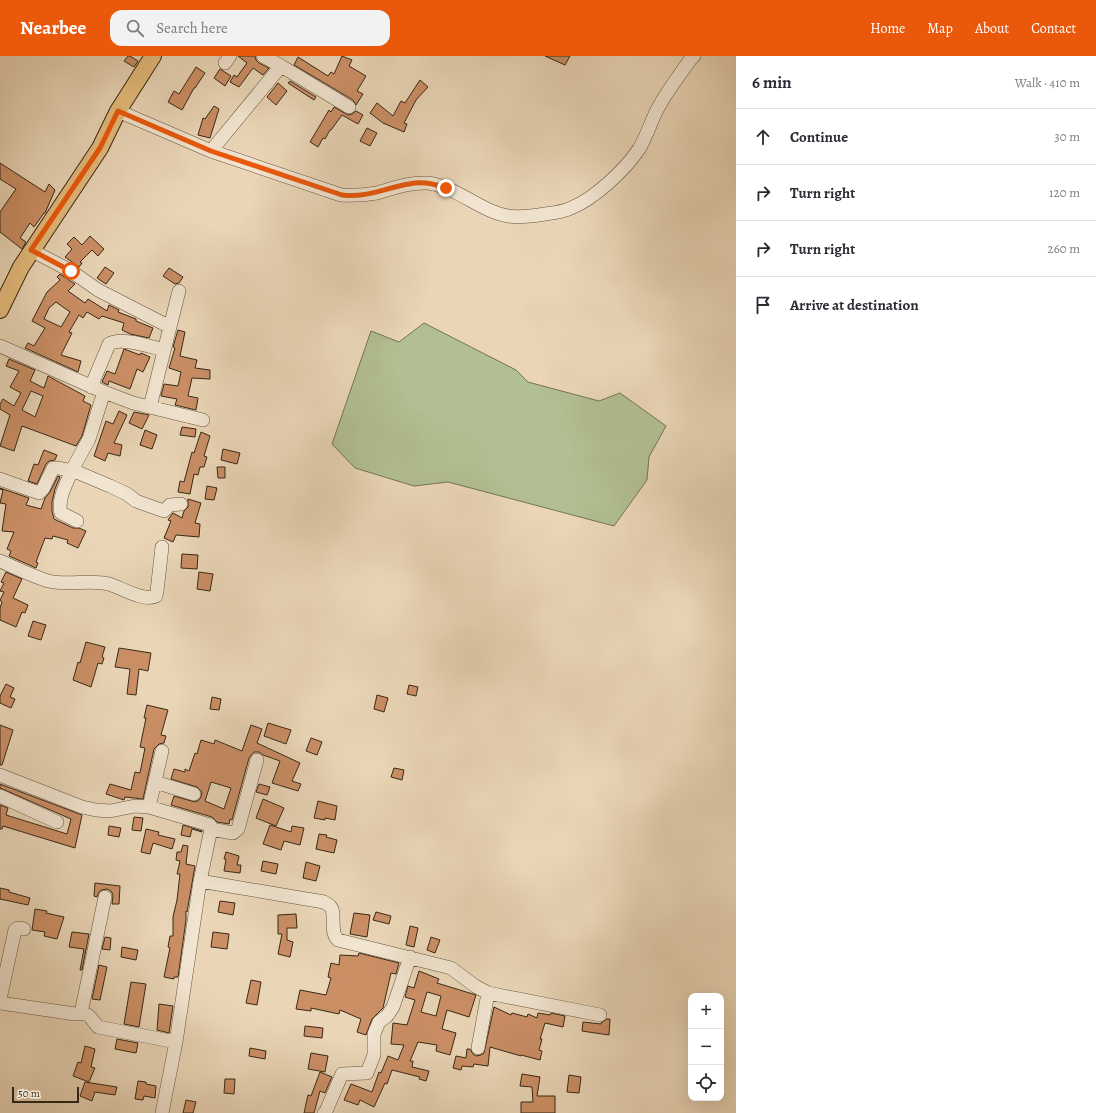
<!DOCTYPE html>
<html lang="en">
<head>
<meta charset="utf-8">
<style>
	:root { --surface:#fff; --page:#f2f2f3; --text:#2b2b33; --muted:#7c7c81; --line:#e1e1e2; --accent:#ea580c }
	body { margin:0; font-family:Alegreya,serif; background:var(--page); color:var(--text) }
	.controls { position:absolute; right:12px; bottom:12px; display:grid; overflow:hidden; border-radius:8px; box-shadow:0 4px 16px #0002 }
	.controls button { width:36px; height:36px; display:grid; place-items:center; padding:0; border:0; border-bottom:1px solid var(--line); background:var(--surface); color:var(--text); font:20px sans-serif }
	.scale { position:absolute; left:12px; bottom:10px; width:67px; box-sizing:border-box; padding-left:4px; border:2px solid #372815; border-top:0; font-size:11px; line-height:14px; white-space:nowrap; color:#372815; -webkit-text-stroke:3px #f1e4d0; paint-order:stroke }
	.stop { position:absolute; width:12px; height:12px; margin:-9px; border:3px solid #ea580c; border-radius:50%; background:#fff }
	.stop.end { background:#ea580c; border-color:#fff; box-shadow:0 1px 4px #0008 }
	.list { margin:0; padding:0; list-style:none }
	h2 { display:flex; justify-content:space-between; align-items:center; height:52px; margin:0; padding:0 16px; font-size:17px }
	h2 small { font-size:13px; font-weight:400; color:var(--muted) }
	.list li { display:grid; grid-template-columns:26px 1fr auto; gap:12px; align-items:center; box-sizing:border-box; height:56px; padding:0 16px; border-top:1px solid var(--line) }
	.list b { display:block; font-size:15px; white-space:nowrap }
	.list em { font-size:13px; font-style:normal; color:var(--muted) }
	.icon { flex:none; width:22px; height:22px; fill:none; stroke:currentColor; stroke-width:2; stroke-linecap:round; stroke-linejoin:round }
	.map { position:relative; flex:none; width:736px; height:1057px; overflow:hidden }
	header { display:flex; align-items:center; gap:24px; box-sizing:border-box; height:56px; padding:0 20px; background:var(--accent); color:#fff }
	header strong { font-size:19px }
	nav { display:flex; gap:22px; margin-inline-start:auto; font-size:14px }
	.search { width:280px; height:36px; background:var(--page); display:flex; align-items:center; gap:10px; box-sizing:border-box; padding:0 14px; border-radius:12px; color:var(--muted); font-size:15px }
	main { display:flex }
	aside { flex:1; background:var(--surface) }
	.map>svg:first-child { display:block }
	.green { fill:#b2bf92; stroke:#747454 }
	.building { fill:#cb8f66; stroke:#372815; fill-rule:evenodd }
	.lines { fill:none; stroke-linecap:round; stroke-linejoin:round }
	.minor-casing { stroke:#64543e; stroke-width:14 }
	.major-casing { stroke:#372815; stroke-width:18 }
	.minor { stroke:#f1e4d0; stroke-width:13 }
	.major { stroke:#e5bb7c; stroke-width:16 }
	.route { stroke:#ea580c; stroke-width:5 }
</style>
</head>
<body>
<header>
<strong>Nearbee</strong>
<div class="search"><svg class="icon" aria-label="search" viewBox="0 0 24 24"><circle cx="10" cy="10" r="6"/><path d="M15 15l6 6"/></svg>Search here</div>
<nav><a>Home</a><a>Map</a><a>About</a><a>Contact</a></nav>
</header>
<main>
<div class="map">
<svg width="736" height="1057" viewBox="0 0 736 1057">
	<rect width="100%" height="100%" fill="#ead6b7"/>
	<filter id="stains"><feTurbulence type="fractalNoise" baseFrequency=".005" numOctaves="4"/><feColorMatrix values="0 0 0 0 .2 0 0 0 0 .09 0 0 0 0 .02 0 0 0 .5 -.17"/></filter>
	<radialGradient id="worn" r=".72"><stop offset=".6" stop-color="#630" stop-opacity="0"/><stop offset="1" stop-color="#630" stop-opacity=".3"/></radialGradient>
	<path class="green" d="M 424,267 L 516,314 L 528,326 L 599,345 L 620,337 L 666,370 L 649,401 L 647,424 L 614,470 L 448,426 L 414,430 L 355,412 L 332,388 L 371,275 L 399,286 Z"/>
	<path class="building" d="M 128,0 L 130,0 L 138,5 L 134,11 L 124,5 Z
		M 238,0 L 255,0 L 256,4 L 259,7 L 269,12 L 263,19 L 253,12 L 239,31 L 230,26 L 234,19 L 237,21 L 247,7 Z
		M 342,0 L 352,4 L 349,10 L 366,20 L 357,35 L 363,38 L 356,49 L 353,44 L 294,9 L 298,1 L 328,20 L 331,16 L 334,18 Z
		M 545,0 L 570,0 L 565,9 Z
		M 196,11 L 205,17 L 195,32 L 194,32 L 182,54 L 168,46 L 174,35 L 179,38 Z
		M 220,13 L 231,20 L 225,30 L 214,22 Z
		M 420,24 L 428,31 L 416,44 L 404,67 L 407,68 L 404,76 L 383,67 L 370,57 L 377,47 L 393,60 L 401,45 L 405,47 Z
		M 290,25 L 316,41 L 314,44 L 288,27 Z
		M 278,27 L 287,35 L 276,49 L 267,41 Z
		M 214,50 L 219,53 L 210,82 L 198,79 L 203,62 L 205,63 Z
		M 334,51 L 348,59 L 352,58 L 356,55 L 363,59 L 358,68 L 342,59 L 331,74 L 330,74 L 325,83 L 323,82 L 318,91 L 310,86 L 329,54 L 331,56 Z
		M 367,72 L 377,77 L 370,90 L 360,85 Z
		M 0,107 L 45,136 L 49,128 L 55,134 L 45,157 L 44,157 L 34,171 L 30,167 L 20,182 L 26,186 L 22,193 L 0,176 L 0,156 L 16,133 L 0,123 Z
		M 90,180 L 104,193 L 98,200 L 92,194 L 80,206 L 82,207 L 79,211 L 65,201 L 72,193 L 67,188 L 74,181 L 82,189 Z
		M 105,211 L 114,217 L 106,228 L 97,222 Z
		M 169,212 L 183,221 L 179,227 L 175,228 L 163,220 Z
		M 60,218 L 75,228 L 68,235 L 85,247 L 88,243 L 107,255 L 109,249 L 119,254 L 118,256 L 136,263 L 136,265 L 153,272 L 149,282 L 130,278 L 122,274 L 124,267 L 102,260 L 99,263 L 87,256 L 83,262 L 79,259 L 69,276 L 72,277 L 61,299 L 81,305 L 78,316 L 25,292 L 28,287 L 34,290 L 45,272 L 32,265 L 47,236 L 60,224 L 57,221 ZM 56,246 L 70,256 L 61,271 L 44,263 L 49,252 Z
		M 178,274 L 185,276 L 180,300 L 197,304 L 195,312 L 210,314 L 210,323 L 192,322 L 188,340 L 198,342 L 196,354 L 175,349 L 177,343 L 161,340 L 164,328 L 178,330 L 181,316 L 169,312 L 175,292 L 173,291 Z
		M 124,293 L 140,299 L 141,297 L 150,301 L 143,316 L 137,313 L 130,333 L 109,325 L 108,329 L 102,326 L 107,315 L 115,318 Z
		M 9,303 L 35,314 L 30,325 L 44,332 L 48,320 L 85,340 L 83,345 L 91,349 L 82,380 L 76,390 L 22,370 L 14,395 L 0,390 L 10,359 L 0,353 L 0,348 L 3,343 L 14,350 L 21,337 L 10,331 L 19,315 L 6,310 ZM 31,335 L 43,340 L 35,361 L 22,354 Z
		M 119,355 L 127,359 L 114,387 L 122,389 L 120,400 L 108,397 L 105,405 L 94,400 L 106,365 L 113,368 Z
		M 134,356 L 149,359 L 142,373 L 129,367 Z
		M 182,371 L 196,373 L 195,381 L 180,379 Z
		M 145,374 L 157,379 L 152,393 L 140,389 Z
		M 201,376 L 210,380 L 204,400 L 207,401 L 204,411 L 200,411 L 198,419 L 194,418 L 190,438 L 178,436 L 180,425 L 184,426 L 192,396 L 194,397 Z
		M 223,393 L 240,397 L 237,408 L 221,404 Z
		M 44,394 L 57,399 L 55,404 L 49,405 L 46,408 L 37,428 L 28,425 L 34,408 L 38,409 Z
		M 217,411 L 225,411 L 225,422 L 218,422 Z
		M 58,420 L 60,421 L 55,433 L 52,446 L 52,455 L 54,463 L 73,472 L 79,472 L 86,475 L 78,492 L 67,487 L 68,484 L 53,480 L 52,483 L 45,482 L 36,506 L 38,507 L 36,512 L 9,500 L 11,495 L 7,493 L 14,476 L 2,475 L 6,448 L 0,447 L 3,434 L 0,433 L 0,432 L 29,442 L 26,449 L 41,453 L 45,442 L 50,436 Z
		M 207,430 L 217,432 L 214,444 L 205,443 Z
		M 188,443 L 201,447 L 195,467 L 200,468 L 199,481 L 176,479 L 173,486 L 164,482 L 171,465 L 168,464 L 170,461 L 173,457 L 182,462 L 184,455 L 188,451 Z
		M 182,498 L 198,499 L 197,513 L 181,512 Z
		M 6,516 L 22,523 L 13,542 L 28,549 L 25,557 L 22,556 L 16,571 L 0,564 L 0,552 L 2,546 L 0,544 L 4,536 L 0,535 L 4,527 L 1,526 Z
		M 199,516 L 213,518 L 210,535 L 197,533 Z
		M 33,565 L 46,569 L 41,584 L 28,580 Z
		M 86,586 L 105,591 L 102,601 L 104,602 L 102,608 L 98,607 L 91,631 L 73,624 L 78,606 L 80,607 Z
		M 119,592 L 151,597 L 148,615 L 139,613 L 136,639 L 127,638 L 130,613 L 115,611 Z
		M 6,628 L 14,632 L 10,641 L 15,643 L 11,652 L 0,647 L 0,640 Z
		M 409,629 L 418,631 L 416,640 L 407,638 Z
		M 377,639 L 388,642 L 384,656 L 374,653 Z
		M 212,641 L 221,643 L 219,654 L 210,653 Z
		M 147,649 L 168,654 L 161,679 L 166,680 L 164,687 L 159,688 L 154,693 L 143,743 L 125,741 L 124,744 L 106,738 L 110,728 L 131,734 L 135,716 L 140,717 L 145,692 L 140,691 L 146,662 L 144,662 Z
		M 268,667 L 291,674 L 286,688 L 264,680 Z
		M 0,669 L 13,674 L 2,709 L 0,709 Z
		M 251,669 L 262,673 L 257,687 L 300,707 L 292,725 L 301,728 L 298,735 L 272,727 L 280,705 L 263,699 L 259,696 L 254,696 L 249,702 L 232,764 L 230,763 L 229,768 L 217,766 L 212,761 L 171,749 L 174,740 L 195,746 L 199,744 L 201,741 L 202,736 L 197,731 L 171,723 L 174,713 L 185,716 L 185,713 L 189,715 L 195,697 L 197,698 L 201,684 L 214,688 L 215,684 L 242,695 ZM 211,726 L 231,732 L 224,753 L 205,745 Z
		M 311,682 L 322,686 L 317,699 L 306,695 Z
		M 394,712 L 404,714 L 402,724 L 391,721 Z
		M 0,728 L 82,759 L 75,792 L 3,770 L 2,773 L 0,773 L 0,749 L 8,752 L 6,759 L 67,778 L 71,763 L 0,732 Z
		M 259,728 L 270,731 L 267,739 L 256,736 Z
		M 263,743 L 284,752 L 276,770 L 256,762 Z
		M 318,745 L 337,750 L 335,764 L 325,762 L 325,764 L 314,762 Z
		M 134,761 L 143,762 L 141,775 L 132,774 Z
		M 183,769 L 202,775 L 202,776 L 192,773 L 190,781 L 181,779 Z
		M 270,769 L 291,776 L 292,770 L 304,772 L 300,789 L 284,785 L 281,794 L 263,788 Z
		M 109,770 L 121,772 L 119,781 L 108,779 Z
		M 146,773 L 159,776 L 158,779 L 175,783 L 172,793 L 153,787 L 150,798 L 141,796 Z
		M 319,778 L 327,779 L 326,781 L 337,784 L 334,797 L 316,793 Z
		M 183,789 L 188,790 L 186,808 L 195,810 L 187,856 L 186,855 L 186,864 L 178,921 L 174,921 L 174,923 L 164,921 L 170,892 L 168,891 L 170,880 L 173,880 L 173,861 L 177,844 L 180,818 L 177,818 L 180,805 L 176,804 L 177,796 L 181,796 Z
		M 226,796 L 239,800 L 237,809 L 241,809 L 240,817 L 224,815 L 226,803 L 224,803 Z
		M 263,805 L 278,808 L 276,818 L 261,815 Z
		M 306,806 L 320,810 L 316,825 L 303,822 Z
		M 95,827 L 120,830 L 119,848 L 112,848 L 113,839 L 111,835 L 107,833 L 102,834 L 99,836 L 97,841 L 94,840 Z
		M 0,832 L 9,834 L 9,836 L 30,842 L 28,849 L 0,843 Z
		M 220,845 L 235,847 L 233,859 L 218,856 Z
		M 35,853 L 47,855 L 46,857 L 64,861 L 57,883 L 44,880 L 45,876 L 32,874 Z
		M 376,856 L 391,860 L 389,868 L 373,864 Z
		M 354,857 L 370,859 L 367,881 L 350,878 Z
		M 296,858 L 297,872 L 287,872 L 287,884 L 293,886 L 290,901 L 278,898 L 282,878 L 278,878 L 278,859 Z
		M 410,870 L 418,872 L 414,891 L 406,889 Z
		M 72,876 L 89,878 L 82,914 L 80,914 L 84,893 L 69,891 Z
		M 213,876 L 229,878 L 227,893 L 211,891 Z
		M 105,881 L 111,882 L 110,894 L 102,893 Z
		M 431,881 L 440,884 L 435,897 L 427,894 Z
		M 122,891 L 138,894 L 136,904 L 121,901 Z
		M 359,897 L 399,907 L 396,918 L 391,917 L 383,952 L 372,963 L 366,979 L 357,976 L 361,963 L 340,954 L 339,958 L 311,952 L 311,955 L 296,953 L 300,934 L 326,939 L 331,922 L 328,921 L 331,907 L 339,909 L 340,899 L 358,900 Z
		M 99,909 L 107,911 L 100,944 L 92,943 Z
		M 419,915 L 439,923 L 437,927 L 476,939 L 469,961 L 447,954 L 442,973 L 456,977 L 450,999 L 436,995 L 437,989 L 418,986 L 410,1005 L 413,1005 L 412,1011 L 429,1015 L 426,1025 L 419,1023 L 420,1021 L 392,1014 L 387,1028 L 385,1027 L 374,1051 L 360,1044 L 358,1049 L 344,1044 L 351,1028 L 372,1036 L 379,1016 L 381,1017 L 388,1000 L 398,1004 L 404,989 L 391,988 L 393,967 L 407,969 L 415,944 L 405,941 L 408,930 L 414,932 ZM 427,936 L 441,940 L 436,960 L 421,956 Z
		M 251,924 L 261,926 L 257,949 L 246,947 Z
		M 131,926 L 146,928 L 139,971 L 124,968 Z
		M 159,948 L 173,950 L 169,977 L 157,974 Z
		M 494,951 L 511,959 L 512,957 L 527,961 L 528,958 L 537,962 L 538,957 L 550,959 L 551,957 L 565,960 L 563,971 L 545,967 L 540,983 L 542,983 L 539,994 L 542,995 L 540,1004 L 521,999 L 521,1000 L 490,991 L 488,1010 L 474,1008 L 473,1011 L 462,1010 L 461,1014 L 453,1012 L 456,1000 L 466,1002 L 467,993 L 470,993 L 473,998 L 476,1000 L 481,999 L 484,997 Z
		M 607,963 L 610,963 L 609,979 L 582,975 L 583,966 L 601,968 L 601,967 Z
		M 305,970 L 323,972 L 322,982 L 304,980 Z
		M 117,983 L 138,987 L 136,997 L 115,993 Z
		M 85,990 L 95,993 L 91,1011 L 95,1012 L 89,1026 L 73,1020 L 78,1006 L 81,1007 Z
		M 250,992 L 266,995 L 265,1003 L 249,1000 Z
		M 311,997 L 328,1000 L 325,1016 L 308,1013 Z
		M 320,1016 L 332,1021 L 325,1037 L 320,1035 L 314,1057 L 304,1057 L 308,1039 L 311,1040 Z
		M 522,1018 L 540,1021 L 537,1040 L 555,1040 L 555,1057 L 521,1057 L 521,1046 L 533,1046 L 532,1031 L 520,1030 Z
		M 569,1019 L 581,1021 L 579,1037 L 567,1036 Z
		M 225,1023 L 235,1023 L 234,1038 L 224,1037 Z
		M 138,1025 L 146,1026 L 146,1028 L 156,1030 L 155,1042 L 144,1040 L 143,1044 L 135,1043 Z
		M 85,1026 L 117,1031 L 115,1039 L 95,1036 L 92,1045 L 80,1040 Z
		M 186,1044 L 196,1046 L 193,1057 L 183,1057 Z"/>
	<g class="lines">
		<g class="minor-casing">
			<path id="minor" d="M 225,7 L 230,0
				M 281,10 L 349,51
				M 118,55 L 211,95 L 341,139 C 354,140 365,139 377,137 C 394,132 410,126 428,127 C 457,131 480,155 508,160 C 520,162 533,160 545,158 C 553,157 563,156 571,152 C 594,143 625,114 639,93 C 647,80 651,65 658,52 C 667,35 679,20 690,4 L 694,0
				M 211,95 L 281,10 L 263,0
				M 31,194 L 71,215 L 98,234 L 170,271
				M 0,290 L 104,336 L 133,347 L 203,364
				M 91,331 L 109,288 C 121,280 151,291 164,294
				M 150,351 L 179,235
				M 0,423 L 39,437 L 43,433 L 53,412 C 60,411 66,415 72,414 L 89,383 L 104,336
				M 77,465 L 61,457 C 57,443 67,427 72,414 L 110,430 L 127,438 L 136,445 L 164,455 L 170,449 L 181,448
				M 0,505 C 16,512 32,520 48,525 C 69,530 89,523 109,528 C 122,532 144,546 156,540 L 157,535 L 162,491
				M 0,719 L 82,751 L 96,754 L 110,755 L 135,750 L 149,751 L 210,769 L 211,773 L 200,825 L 176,986 L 162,1057
				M 155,726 L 194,738
				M 0,740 L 57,766
				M 149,751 L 162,695
				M 211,773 L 233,777 L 238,773 L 257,704
				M 200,825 L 324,846 L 330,850 L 332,853 C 335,862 330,877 338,884 L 451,912 L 475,930 L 488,937 L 600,959
				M 0,943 L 15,874 L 18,872 L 24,873
				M 0,947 L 75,958 C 91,956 89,961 98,971 L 176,986
				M 81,957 L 105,841
				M 478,992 L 488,937
				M 324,1057 L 326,1055 L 342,1018 L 367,1017 L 374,999 L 374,978 L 379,966 L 387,960 L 393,951 L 410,901"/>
		</g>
		<g class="major-casing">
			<path id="major" d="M 0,254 L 21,211 L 100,92 L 118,55 L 153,0"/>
		</g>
		<use href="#minor" class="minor"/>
		<use href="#major" class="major"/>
	</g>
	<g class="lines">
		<path class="route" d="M 71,215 L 31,194 L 100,92 L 118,55 L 211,95 L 342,139 C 367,142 385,132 409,128 C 422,125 435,128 446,132"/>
	</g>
	<rect width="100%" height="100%" filter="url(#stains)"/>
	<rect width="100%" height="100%" fill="url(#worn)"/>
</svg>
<div class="controls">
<button>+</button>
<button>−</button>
<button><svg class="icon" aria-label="locate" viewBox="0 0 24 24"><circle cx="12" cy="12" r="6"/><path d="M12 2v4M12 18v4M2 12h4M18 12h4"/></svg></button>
</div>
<div class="scale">50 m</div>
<div class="stop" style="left:71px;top:215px"></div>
<div class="stop end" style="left:446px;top:132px"></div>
</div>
<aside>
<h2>6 min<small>Walk · 410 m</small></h2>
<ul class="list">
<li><svg class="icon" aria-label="ahead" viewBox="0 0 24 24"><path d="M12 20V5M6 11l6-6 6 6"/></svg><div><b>Continue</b></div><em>30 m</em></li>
<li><svg class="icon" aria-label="right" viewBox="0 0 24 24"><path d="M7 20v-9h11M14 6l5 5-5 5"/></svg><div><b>Turn right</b></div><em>120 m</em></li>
<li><svg class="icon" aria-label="right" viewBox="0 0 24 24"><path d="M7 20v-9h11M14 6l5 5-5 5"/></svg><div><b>Turn right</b></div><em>260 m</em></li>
<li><svg class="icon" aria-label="arrive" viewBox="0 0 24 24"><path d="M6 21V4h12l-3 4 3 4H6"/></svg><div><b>Arrive at destination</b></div></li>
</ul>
</aside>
</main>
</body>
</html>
